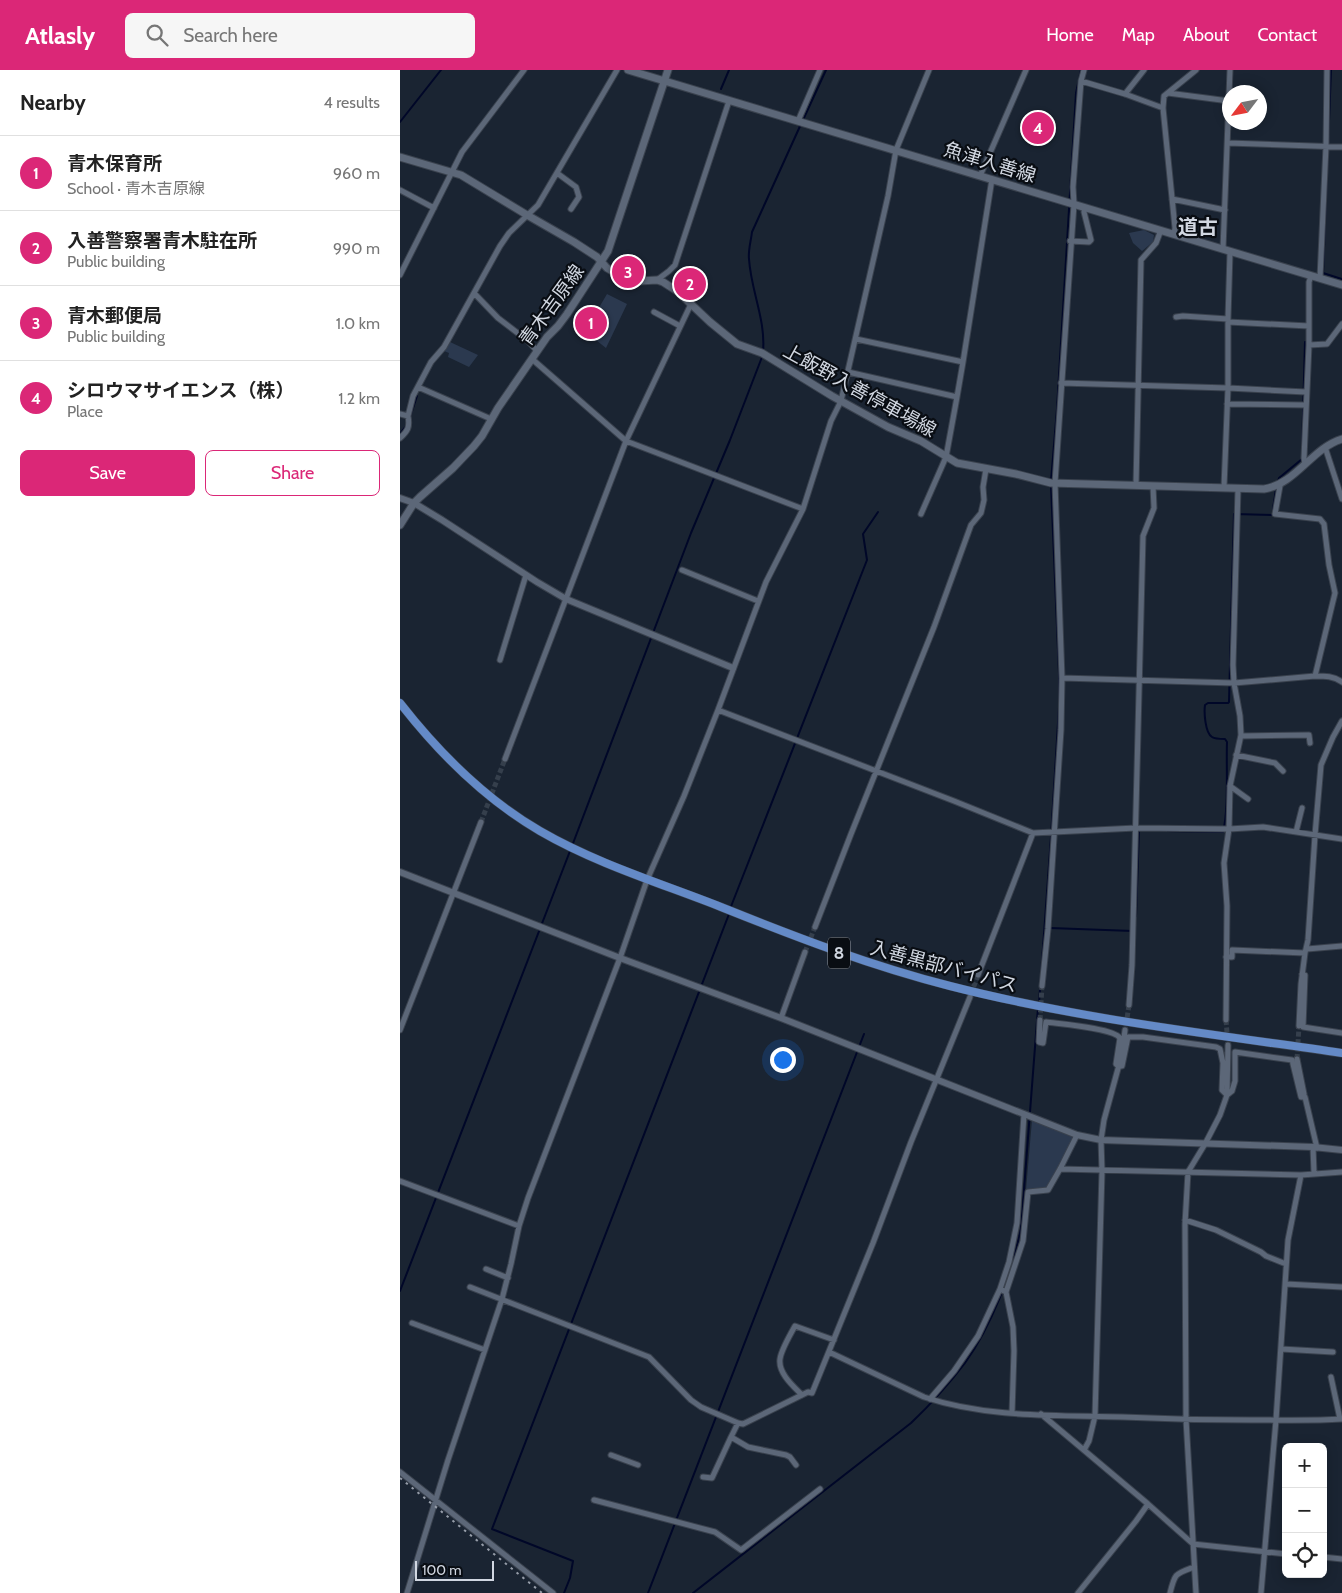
<!DOCTYPE html>
<html lang="en">
<head>
<meta charset="utf-8">
<style>
	:root { --surface:#fff; --page:#f6f6f6; --text:#222; --muted:#767676; --line:#e0e0e0; --accent:#db2777 }
	body { margin:0; font-family:Cabin,"Noto Sans JP",sans-serif; background:var(--page); color:var(--text) }
	.controls { position:absolute; right:15px; bottom:15px; display:grid; overflow:hidden; border-radius:8px; box-shadow:0 2px 12px #0003 }
	.controls button { width:45px; height:45px; display:grid; place-items:center; padding:0; border:0; border-bottom:1px solid var(--line); background:var(--surface); color:var(--text); font:25px sans-serif }
	.compass { position:absolute; left:822px; top:15px; width:45px; height:45px; border-radius:50%; background:var(--surface); box-shadow:0 2px 12px #0003; rotate:238deg }
	.scale { position:absolute; left:15px; bottom:12px; width:79px; box-sizing:border-box; padding-left:5px; border:2px solid #d1d7e1; border-top:0; font-size:14px; line-height:18px; white-space:nowrap; color:#d1d7e1; -webkit-text-stroke:4px #090d13; paint-order:stroke }
	.you { position:absolute; left:382px; top:989px; width:18px; height:18px; margin:-12px; border:4px solid #fff; border-radius:50%; background:#1a73e8; box-shadow:0 0 0 8px #1a73e833 }
	.badge { display:grid; place-items:center; width:32px; height:32px; border-radius:50%; background:var(--accent); color:#fff; font-size:16px; font-weight:700 }
	.pin { position:absolute; translate:-50% -50%; border:2px solid #fff; box-shadow:0 1px 5px #0006 }
	.list { margin:0; padding:0; list-style:none }
	h2 { display:flex; justify-content:space-between; align-items:center; height:65px; margin:0; padding:0 20px; font-size:21px }
	h2 small { font-size:16px; font-weight:400; color:var(--muted) }
	.list li { display:grid; grid-template-columns:32px 1fr auto; gap:15px; align-items:center; box-sizing:border-box; height:75px; padding:0 20px; border-top:1px solid var(--line) }
	.list b { display:block; font-size:19px; white-space:nowrap }
	.list p { margin:0; font-size:16px; white-space:nowrap; color:var(--muted) }
	.list em { font-size:16px; font-style:normal; color:var(--muted) }
	.actions { display:flex; gap:10px; padding:15px 20px }
	.actions a { flex:1; padding:11px 0; border:1px solid var(--accent); border-radius:8px; text-align:center; font-size:18px; color:var(--accent) }
	.actions .main { background:var(--accent); color:#fff }
	.icon { flex:none; width:28px; height:28px; fill:none; stroke:currentColor; stroke-width:2; stroke-linecap:round; stroke-linejoin:round }
	.map { position:relative; flex:none; width:942px; height:1523px; overflow:hidden }
	header { display:flex; align-items:center; gap:30px; box-sizing:border-box; height:70px; padding:0 25px; background:var(--accent); color:#fff }
	header strong { font-size:24px }
	nav { display:flex; gap:28px; margin-inline-start:auto; font-size:18px }
	.search { width:350px; height:45px; background:var(--page); display:flex; align-items:center; gap:12px; box-sizing:border-box; padding:0 18px; border-radius:8px; color:var(--muted); font-size:19px }
	main { display:flex }
	aside { flex:1; background:var(--surface) }
	.map>svg:first-child { display:block }
	.green { fill:#2b394f }
	.lines { fill:none; stroke-linecap:round; stroke-linejoin:round }
	.stream { stroke:#000728; stroke-width:2 }
	.minor-tunnel { stroke:#353f4c; stroke-width:5; stroke-dasharray:5 2.5; stroke-linecap:butt }
	.minor-casing { stroke:#3a424e; stroke-width:7 }
	.tertiary-casing { stroke:#3a424e; stroke-width:8 }
	.secondary-casing { stroke:#3a424e; stroke-width:9 }
	.trunk-casing { stroke:#3a424e; stroke-width:9 }
	.minor { stroke:#5c6778; stroke-width:5 }
	.tertiary { stroke:#5c6778; stroke-width:6 }
	.secondary { stroke:#5c6778; stroke-width:7 }
	.trunk { stroke:#648ac7; stroke-width:8 }
	.rail { stroke:#969da9; stroke-width:2; stroke-dasharray:2.5 5; stroke-linecap:butt }
	.labels { text-anchor:middle; stroke-width:4.5; stroke-linejoin:round; paint-order:stroke }
	.shield { fill:#090d13; stroke:#959aa3; stroke-width:1 }
	.shield-label { font-size:18px; font-weight:bold; fill:#d1d7e1 }
	.street-label { font-size:19px; fill:#d1d7e1; stroke:#090d13 }
	.neighbourhood-label { font-size:20px; font-weight:bold; fill:#d1d7e1; stroke:#090d13 }
</style>
</head>
<body>
<header>
<strong>Atlasly</strong>
<div class="search"><svg class="icon" aria-label="search" viewBox="0 0 24 24"><circle cx="10" cy="10" r="6"/><path d="M15 15l6 6"/></svg>Search here</div>
<nav><a>Home</a><a>Map</a><a>About</a><a>Contact</a></nav>
</header>
<main>
<aside>
<h2>Nearby<small>4 results</small></h2>
<ul class="list">
<li><span class="badge">1</span><div><b>青木保育所</b><p>School · 青木吉原線</p></div><em>960 m</em></li>
<li><span class="badge">2</span><div><b>入善警察署青木駐在所</b><p>Public building</p></div><em>990 m</em></li>
<li><span class="badge">3</span><div><b>青木郵便局</b><p>Public building</p></div><em>1.0 km</em></li>
<li><span class="badge">4</span><div><b>シロウマサイエンス（株）</b><p>Place</p></div><em>1.2 km</em></li>
</ul>
<div class="actions"><a class="main">Save</a><a>Share</a></div>
</aside>
<div class="map">
<svg width="942" height="1523" viewBox="0 0 942 1523">
	<rect width="100%" height="100%" fill="#1a2432"/>
	<path class="green" d="M 744,160 L 754,165 L 753,172 L 742,181 L 733,173 L 729,163 Z
		M 207,224 L 227,234 L 206,278 L 192,267 L 199,260 L 197,249 L 194,246 Z
		M 50,272 L 78,285 L 69,297 L 48,287 L 49,283 L 44,281 Z
		M 632,1050 L 674,1066 L 647,1119 L 643,1120 L 626,1120 Z"/>
	<g class="lines">
		<path class="stream" d="M 931,0 L 923,203 L 942,209
			M 321,19 L 329,0
			M 403,50 L 426,0
			M 0,52 L 41,0
			M 363,282 C 366,250 351,221 349,189 C 348,180 351,171 352,162 L 401,54
			M 10,347 L 17,326
			M 0,364 L 6,356
			M 902,382 L 905,272 L 907,272
			M 651,411 L 657,339 L 676,23 L 681,0
			M 878,411 L 879,408 L 902,389 L 902,387
			M 873,439 L 876,419
			M 768,761 L 823,762 C 829,738 826,698 827,672 L 825,669 C 821,669 815,669 812,667 C 805,663 804,642 805,635 L 808,633 L 828,633 L 829,632 L 834,444 L 873,445 L 873,443
			M 172,776 L 291,463 L 330,370 L 362,287
			M 330,839 L 467,490 L 463,464 L 478,442
			M 736,846 L 739,760 L 741,760
			M 650,858 L 733,861
			M 639,933 L 651,767 L 659,637 L 659,603 L 651,416
			M 0,1221 L 170,781
			M 164,1523 L 170,1508 L 173,1491 L 92,1459 L 329,844
			M 248,1523 L 464,964
			M 293,1523 L 511,1353 C 530,1335 549,1314 565,1293 C 592,1255 611,1204 621,1159 L 638,938"/>
		<path class="minor-tunnel" d="M 81,752 L 105,689
			M 405,882 L 415,857
			M 571,924 L 578,905
			M 640,950 L 642,916
			M 826,950 L 828,975
			M 726,955 L 729,935
			M 897,989 L 899,956"/>
		<g class="minor-casing">
			<path id="minor" d="M 681,11 L 725,24 L 763,38 L 764,26 L 796,0
				M 768,23 L 829,31
				M 725,24 L 744,0
				M 763,38 L 775,158 L 774,164
				M 398,51 L 420,0
				M 828,73 L 942,77
				M 157,103 L 176,117 L 179,127 L 171,139
				M 580,106 L 626,0
				M 0,120 L 34,138
				M 772,129 L 825,140
				M 670,171 L 689,172 L 691,170 L 684,142 L 685,138
				M 823,179 L 830,0
				M 0,205 L 62,82 L 124,0
				M 920,208 L 926,76 L 927,0
				M 257,210 L 269,201 L 275,195 L 329,31
				M 74,223 L 98,248 L 128,271 L 137,281
				M 254,242 L 280,256
				M 776,247 L 783,246 L 828,249
				M 828,252 L 909,256
				M 456,269 L 563,292 L 557,327
				M 909,275 L 927,274 L 942,254
				M 132,289 L 226,371 L 403,439
				M 563,292 L 592,109
				M 448,302 L 557,327 L 546,387 L 521,444
				M 661,313 L 828,318 L 906,322
				M 18,317 L 91,349
				M 827,334 L 905,335
				M 0,344 L 8,346 L 13,326 L 31,292 L 44,277 L 100,176 L 109,163 L 138,135 L 217,0
				M 0,368 C 8,361 10,357 8,346
				M 925,377 L 942,429
				M 905,394 L 904,388 L 909,275 L 909,212 L 911,206
				M 879,414 L 880,416 L 875,444 L 920,449 L 924,454 L 929,495 L 935,523 L 915,606 C 925,606 934,606 942,612
				M 736,415 L 741,190 L 756,173 L 761,160
				M 824,417 L 828,318 L 828,249 L 830,182
				M 282,500 L 358,531
				M 100,590 L 126,505
				M 662,608 L 834,613 L 915,606
				M 318,640 L 554,731 L 633,763 L 736,758 L 829,759 L 863,757 L 942,769
				M 841,666 L 909,665 L 910,673
				M 836,685 L 875,693 L 883,701
				M 105,689 L 226,371 L 291,234
				M 830,716 L 848,729
				M 896,762 L 902,738
				M 415,857 L 451,764 L 534,557 L 571,455 L 581,443 L 584,430 L 583,417 L 586,399
				M 907,879 L 942,876
				M 905,883 L 908,870 L 915,765 L 921,695 L 933,667 L 942,651
				M 826,887 L 832,887 L 832,880 L 905,883 L 901,914 L 899,956
				M 902,904 L 905,905 L 903,957 L 942,963
				M 578,905 L 633,763
				M 642,916 L 648,859 L 661,660 L 662,608 L 655,413 L 674,134 L 673,117 L 681,11 L 684,0
				M 729,935 L 732,895 L 743,466 L 754,438 L 753,416
				M 381,948 L 405,882
				M 640,950 L 639,972 L 643,973 L 646,952 C 660,954 713,958 720,968 L 716,994 L 718,996 L 722,996 L 728,967 L 743,967 L 816,977 L 820,979 L 823,993 L 822,1020 L 827,1025 L 832,1021 L 835,1011 L 835,982 L 892,990 L 901,1027 L 905,1027 L 917,1078
				M 826,950 L 827,836 L 824,793 L 829,759 L 830,716 L 841,665 L 840,646 L 834,613 L 833,595 L 838,419
				M 0,960 L 81,752
				M 897,989 L 904,1024
				M 624,1044 L 617,1153 L 609,1192 L 600,1219 L 606,1222 L 623,1171 L 628,1122 L 648,1120 L 660,1099 L 677,1065
				M 913,1077 L 914,1103
				M 660,1099 L 901,1105 L 942,1102
				M 0,1111 L 119,1156
				M 785,1150 L 816,1160 L 861,1182 L 866,1186 L 886,1194
				M 86,1199 L 108,1208
				M 886,1214 L 942,1217
				M 70,1217 L 249,1287 L 291,1330 L 301,1337 L 338,1353 L 343,1354 L 408,1322 L 412,1323 L 473,1173 L 511,1072 L 570,927
				M 606,1222 L 613,1257 L 614,1281 L 612,1343
				M 12,1253 L 85,1280
				M 881,1279 L 933,1282
				M 429,1282 L 524,1327 C 587,1348 656,1345 722,1347 C 765,1349 808,1350 851,1350 C 882,1350 912,1351 942,1349
				M 931,1307 L 940,1349
				M 402,1325 C 393,1316 378,1303 380,1289 C 381,1281 391,1263 395,1256 L 434,1270
				M 530,1329 L 554,1301 L 578,1266 L 600,1219
				M 641,1344 L 748,1434 L 793,1474 L 886,1484
				M 338,1353 L 331,1367 L 348,1377 L 386,1385 L 390,1387 L 396,1395
				M 684,1380 L 689,1371 L 695,1346 L 702,1101 L 701,1070 L 704,1050 L 722,984 L 725,960
				M 211,1385 L 238,1395
				M 0,1402 L 153,1523
				M 303,1407 L 312,1408 L 331,1367
				M 194,1430 L 315,1462 L 341,1480 L 420,1419
				M 923,1487 L 942,1489
				M 7,1523 L 48,1390 L 102,1229 L 111,1194 L 119,1156 L 128,1128 L 220,888 L 247,810 L 284,726 L 318,640 L 366,512 L 403,439 L 431,351 L 441,331 L 488,126 L 496,80 L 529,0
				M 678,1523 L 736,1451 L 748,1434
				M 770,1523 C 775,1503 775,1504 794,1497
				M 796,1523 L 786,1349 L 785,1154 L 788,1102 L 805,1074 L 820,1045 L 827,1025 L 828,975
				M 861,1523 L 876,1350 L 888,1170 L 901,1105"/>
		</g>
		<g class="tertiary-casing">
			<path id="tertiary" d="M 0,428 L 14,433 L 42,450 L 137,512 L 166,529 L 333,598
				M 0,802 L 220,888 L 381,948 L 677,1065 L 701,1070 L 913,1077 L 942,1080"/>
		</g>
		<g class="secondary-casing">
			<path id="secondary" d="M 228,0 L 942,215
				M 0,87 L 61,105 L 127,145 L 174,172 L 197,187 L 207,198 L 222,207 L 239,211 L 257,210 L 263,212 L 277,221 L 310,252 L 337,274 L 362,283 L 432,326 L 488,357 L 521,371 L 557,393 L 616,404 L 651,413 L 864,419 C 896,414 912,378 942,369
				M 0,455 L 14,433 L 20,427 L 53,398 L 74,376 L 82,366 L 98,338 L 147,267 L 158,256 L 167,244 L 208,181 L 268,0"/>
		</g>
		<g class="trunk-casing">
			<path id="trunk" d="M 0,633 C 39,683 85,729 140,761 C 197,794 260,813 321,837 C 396,867 471,896 550,916 C 679,949 811,964 942,983"/>
		</g>
		<use href="#minor" class="minor"/>
		<use href="#tertiary" class="tertiary"/>
		<use href="#secondary" class="secondary"/>
		<use href="#trunk" class="trunk"/>
		<path class="rail" d="M 0,1408 L 142,1523"/>
	</g>
	<g class="labels">
		<rect class="shield" x="428" y="867.5" width="22" height="31" rx="4"/>
		<g class="shield-label">
			<text x="439" y="889">8</text>
		</g>
		<g class="street-label">
			<text transform="translate(590 92) rotate(17)" y="7">魚津入善線</text>
			<text transform="translate(151 235) rotate(-54)" y="7">青木吉原線</text>
			<text transform="translate(460 320) rotate(29)" y="7">上飯野入善停車場線</text>
			<text transform="translate(544 896) rotate(15)" y="7">入善黒部バイパス</text>
		</g>
		<g class="neighbourhood-label">
			<text x="798" y="164">道古</text>
		</g>
	</g>
</svg>
<div class="controls">
<button>+</button>
<button>−</button>
<button><svg class="icon" aria-label="locate" viewBox="0 0 24 24"><circle cx="12" cy="12" r="6"/><path d="M12 2v4M12 18v4M2 12h4M18 12h4"/></svg></button>
</div>
<svg class="compass" viewBox="-18 -18 36 36"><path d="M0-13l5 13h-10z" fill="#e53935"/><path d="M0 13l5-13h-10z" fill="#767676"/></svg>
<div class="scale">100 m</div>
<div class="you"></div>
<div class="pin badge" style="left:191px;top:253px">1</div>
<div class="pin badge" style="left:290px;top:214px">2</div>
<div class="pin badge" style="left:228px;top:202px">3</div>
<div class="pin badge" style="left:638px;top:58px">4</div>
</div>
</main>
</body>
</html>
